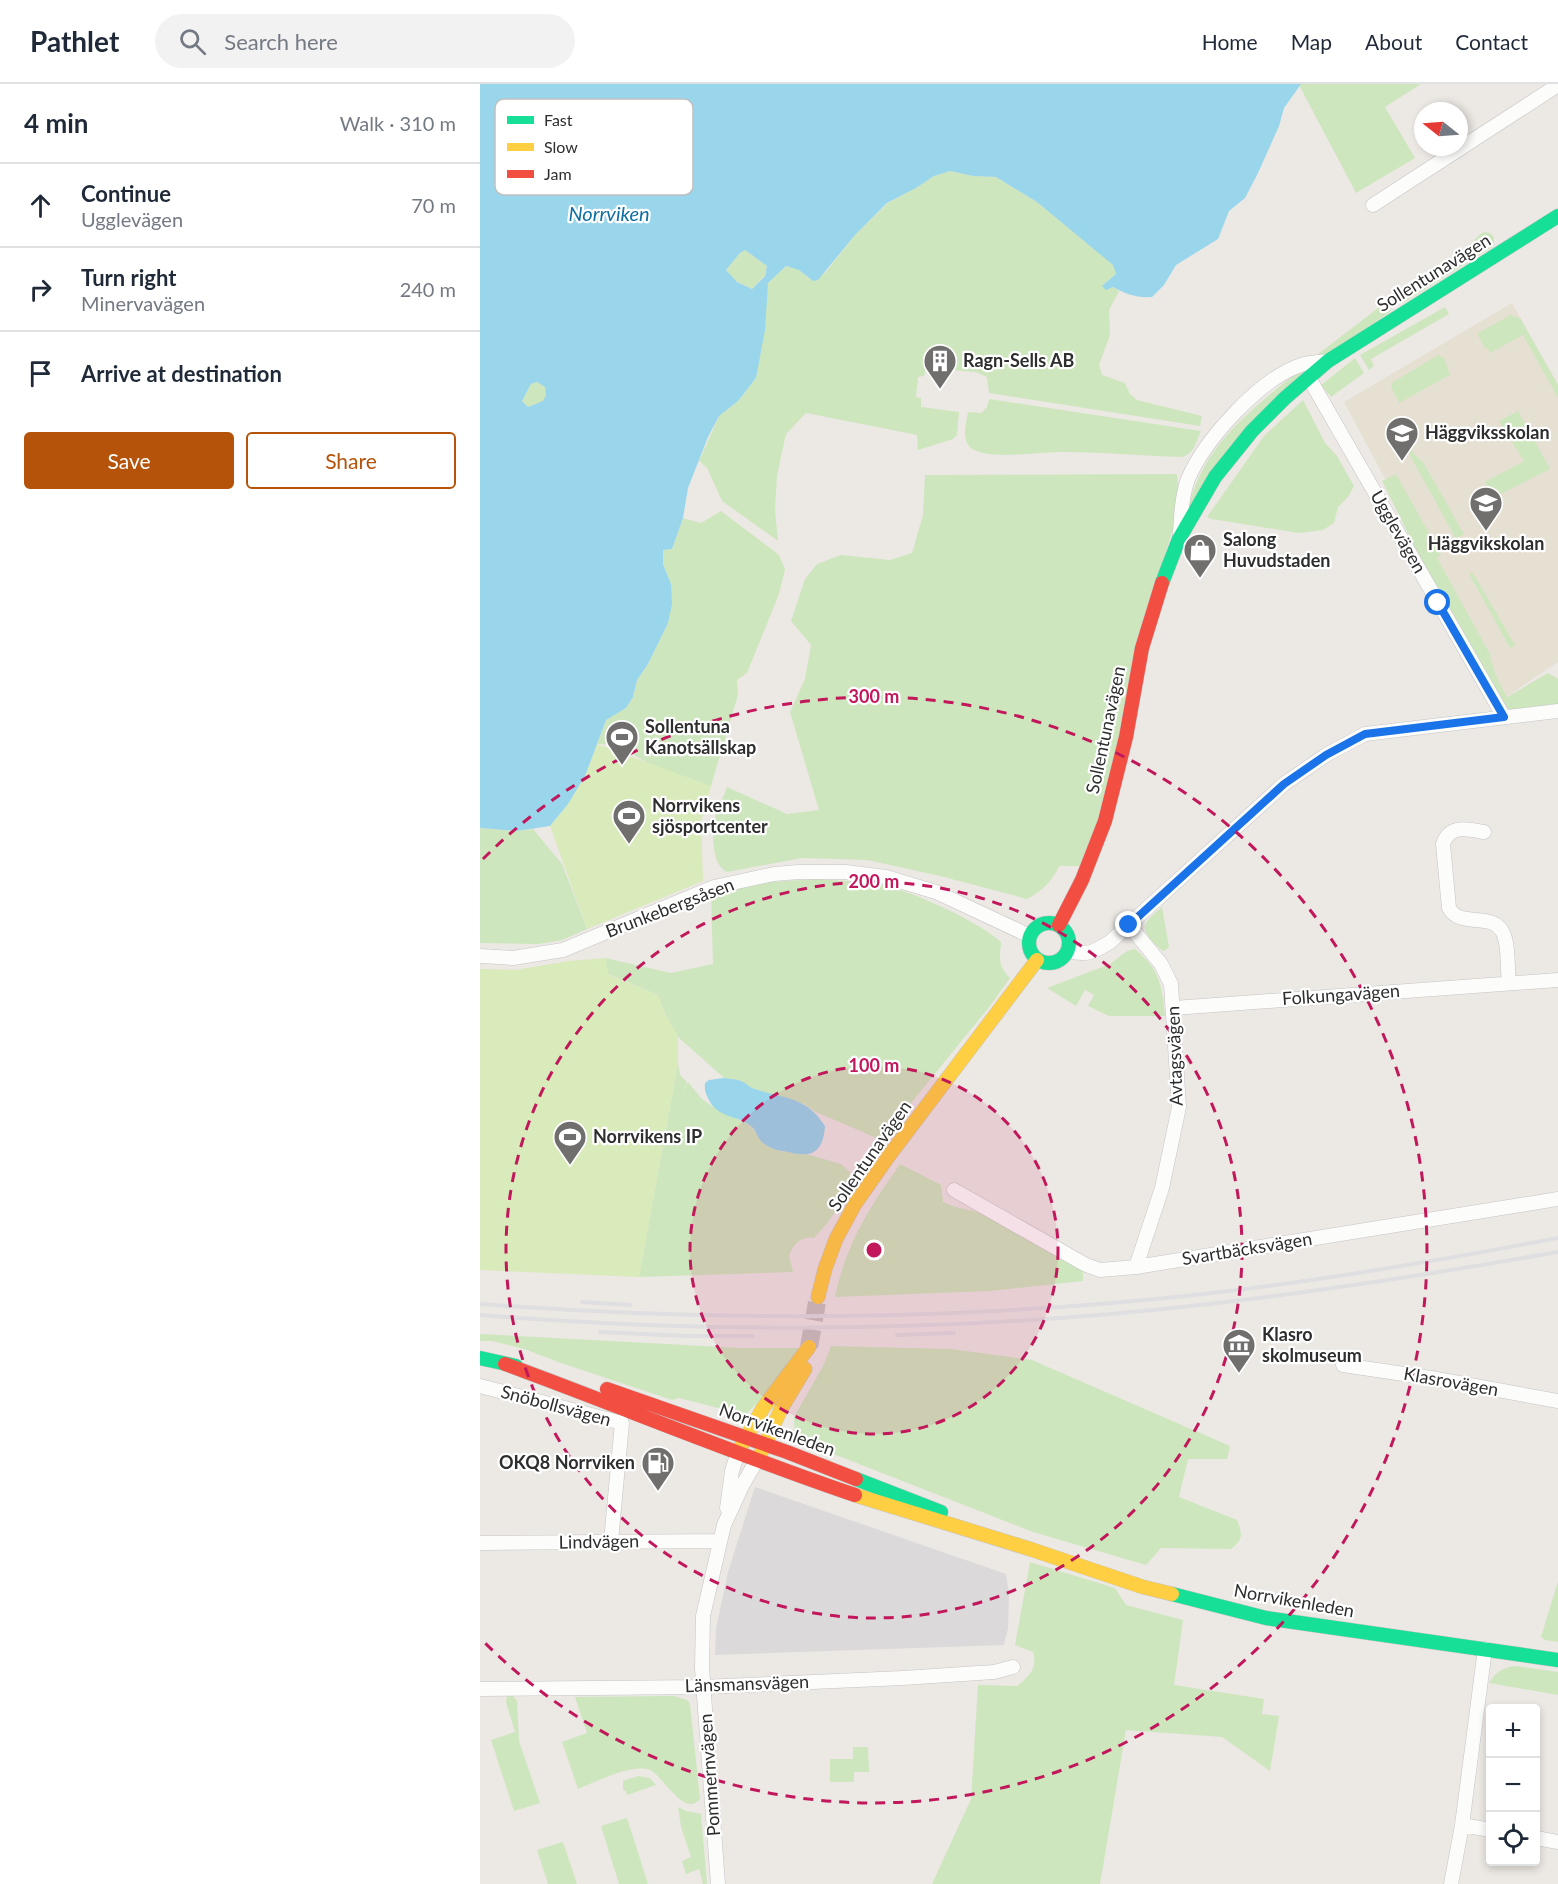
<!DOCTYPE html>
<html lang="en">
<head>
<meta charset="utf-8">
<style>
	:root { --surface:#fff; --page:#f2f2f3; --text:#1f2937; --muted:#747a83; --line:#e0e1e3; --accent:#b45309 }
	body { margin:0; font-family:Lato,sans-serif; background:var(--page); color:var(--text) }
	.controls { position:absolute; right:18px; bottom:18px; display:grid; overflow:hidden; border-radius:6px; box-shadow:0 3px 9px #0003 }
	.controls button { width:54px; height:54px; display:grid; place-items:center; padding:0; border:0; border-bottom:2px solid var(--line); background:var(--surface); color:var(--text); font:30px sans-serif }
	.compass { position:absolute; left:934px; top:18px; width:54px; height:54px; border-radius:50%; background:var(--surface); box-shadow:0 3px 9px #0003; rotate:287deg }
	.stop { position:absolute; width:18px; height:18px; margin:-14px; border:4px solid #1a73e8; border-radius:50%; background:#fff }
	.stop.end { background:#1a73e8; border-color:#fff; box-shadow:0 2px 6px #0008 }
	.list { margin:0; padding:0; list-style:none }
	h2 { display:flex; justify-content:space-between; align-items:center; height:78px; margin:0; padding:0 24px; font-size:26px }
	h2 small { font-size:20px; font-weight:400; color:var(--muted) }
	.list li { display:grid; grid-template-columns:39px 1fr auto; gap:18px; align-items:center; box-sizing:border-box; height:84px; padding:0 24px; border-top:2px solid var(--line) }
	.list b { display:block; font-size:22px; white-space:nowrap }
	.list p { margin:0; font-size:20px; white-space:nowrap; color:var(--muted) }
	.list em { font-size:20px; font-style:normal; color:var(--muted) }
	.actions { display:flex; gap:12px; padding:18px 24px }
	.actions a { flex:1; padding:14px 0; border:2px solid var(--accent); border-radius:6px; text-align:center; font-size:21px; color:var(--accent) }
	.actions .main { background:var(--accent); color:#fff }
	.icon { flex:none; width:33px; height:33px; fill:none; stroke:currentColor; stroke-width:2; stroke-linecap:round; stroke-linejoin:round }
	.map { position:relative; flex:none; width:1078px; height:1800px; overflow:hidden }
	header { display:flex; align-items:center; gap:36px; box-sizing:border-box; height:84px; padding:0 30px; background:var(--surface); border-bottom:2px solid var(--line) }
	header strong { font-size:28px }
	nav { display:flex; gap:33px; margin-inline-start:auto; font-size:21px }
	.search { width:420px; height:54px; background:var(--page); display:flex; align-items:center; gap:15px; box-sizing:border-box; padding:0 21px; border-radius:33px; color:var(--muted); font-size:22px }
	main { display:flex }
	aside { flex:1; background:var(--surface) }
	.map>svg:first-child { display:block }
	.industrial { fill:#dcd9db }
	.education { fill:#e6e0d3 }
	.green { fill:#cee6be }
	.pitch { fill:#d9eabb }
	.water { fill:#99d6ec; fill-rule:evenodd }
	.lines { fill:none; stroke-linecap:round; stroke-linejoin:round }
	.secondary-tunnel { stroke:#c6c3c0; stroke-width:18; stroke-dasharray:18 9; stroke-linecap:butt }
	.street-casing { stroke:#c5c4c5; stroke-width:15 }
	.fast-casing { stroke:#c5c4c5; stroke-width:15 }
	.slow-casing { stroke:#c5c4c5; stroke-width:15 }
	.jam-casing { stroke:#c5c4c5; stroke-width:15 }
	.street { stroke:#fcfcfb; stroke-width:14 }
	.fast { stroke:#16e098; stroke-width:14 }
	.slow { stroke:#ffcf43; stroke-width:14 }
	.jam { stroke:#f24e42; stroke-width:14 }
	.rail { stroke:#dfdfe1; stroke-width:4 }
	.route { stroke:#1a73e8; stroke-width:8 }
	.ring { fill:none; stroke:#c2185b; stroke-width:3; stroke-dasharray:10 8 }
	.labels { text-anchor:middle; stroke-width:4.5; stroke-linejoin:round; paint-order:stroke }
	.street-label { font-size:18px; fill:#2e2e2e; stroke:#fff }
	.poi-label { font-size:18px; font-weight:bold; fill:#2e2e2e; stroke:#fff; text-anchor:start }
	.water-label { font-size:20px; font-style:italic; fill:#0d6fa3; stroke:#fff }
	.key { fill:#fff; stroke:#c0c0c0; stroke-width:1.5 }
	.key-label { font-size:16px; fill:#2e2e2e }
	.centre { fill:#c2185b; stroke:#fff; stroke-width:3 }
	.ring-label { font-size:18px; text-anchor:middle; font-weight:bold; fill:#c2185b; stroke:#fff; stroke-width:4.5; stroke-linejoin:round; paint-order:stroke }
</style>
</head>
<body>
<header>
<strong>Pathlet</strong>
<div class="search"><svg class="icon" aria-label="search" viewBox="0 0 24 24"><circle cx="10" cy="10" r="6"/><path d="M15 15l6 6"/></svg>Search here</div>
<nav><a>Home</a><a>Map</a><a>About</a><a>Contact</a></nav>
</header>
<main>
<aside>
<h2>4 min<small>Walk · 310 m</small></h2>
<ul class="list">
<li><svg class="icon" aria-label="ahead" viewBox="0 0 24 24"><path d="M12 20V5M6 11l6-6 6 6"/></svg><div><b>Continue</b><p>Ugglevägen</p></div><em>70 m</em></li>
<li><svg class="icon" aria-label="right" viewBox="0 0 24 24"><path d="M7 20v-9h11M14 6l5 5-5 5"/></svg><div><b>Turn right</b><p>Minervavägen</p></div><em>240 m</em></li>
<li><svg class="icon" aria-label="arrive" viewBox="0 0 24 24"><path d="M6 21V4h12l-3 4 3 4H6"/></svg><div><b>Arrive at destination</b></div></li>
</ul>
<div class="actions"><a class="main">Save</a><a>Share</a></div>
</aside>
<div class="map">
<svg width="1078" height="1800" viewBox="0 0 1078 1800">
	<rect width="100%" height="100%" fill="#ece8e4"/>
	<path class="industrial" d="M 275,1403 L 526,1490 L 529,1510 L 528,1545 L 524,1561 L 235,1571 L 236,1545 L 248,1488 Z"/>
	<path class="education" d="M 1032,219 L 1078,301 L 1078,578 L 1023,615 L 864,318 Z"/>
	<path class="green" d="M 821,0 L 941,0 L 905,23 L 935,74 L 876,109 L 819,1 Z
		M 470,87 L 493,92 L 516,93 L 557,118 L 634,181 L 636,190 L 622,202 L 633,203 L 639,207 L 629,226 L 630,251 L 619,281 L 622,291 L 645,299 L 650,310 L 657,316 L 722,332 L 720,342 L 509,309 L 507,293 L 496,288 L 446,284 L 444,292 L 438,293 L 436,313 L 441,314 L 441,323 L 479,328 L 477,351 L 473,355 L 438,366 L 437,351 L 326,329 L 306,350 L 297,391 L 295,426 L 298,457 L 242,417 L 227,384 L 219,377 L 239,332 L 258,317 L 276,294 L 288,199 L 306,182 L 320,186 L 328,194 L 345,189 L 375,151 L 408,119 L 436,104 L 454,92 Z
		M 1004,148 L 1010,149 L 1014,153 L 1014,162 L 923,219 L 918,220 L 912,214 L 984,170 C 991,163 995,152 1004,148 Z
		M 265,166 L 287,182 L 285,191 L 272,205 C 262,200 252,197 246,186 L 260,169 Z
		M 906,218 L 911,224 L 910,228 L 846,272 L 833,274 Z
		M 965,223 L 969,230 L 891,275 L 894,282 L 889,286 L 880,271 Z
		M 1030,231 L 1040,234 L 1078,301 L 1078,314 L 1043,251 L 1010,269 L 1007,264 L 1005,264 L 997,250 Z
		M 958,271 L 964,274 L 970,291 L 919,319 L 911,303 L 913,298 Z
		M 875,274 L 884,289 L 851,313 L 841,301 Z
		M 825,285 L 707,428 C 720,375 747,347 787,313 C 799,303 811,292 825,285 Z
		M 57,298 L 65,303 L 66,311 L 64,317 L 48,323 L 42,317 L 51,300 Z
		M 509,315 L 721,347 C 716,358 714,371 701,373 C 663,372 624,368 586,368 C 564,367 513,376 494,366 C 480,358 486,341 488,328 L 501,329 L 507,323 Z
		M 823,316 L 845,359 L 857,372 L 874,402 L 868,413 L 858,423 L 854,439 L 843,446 L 819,449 L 732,435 L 727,433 L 784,352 Z
		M 1038,327 L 1070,385 L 1013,414 L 1005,398 L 1044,377 L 1019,337 Z
		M 924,353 L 935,371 L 943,378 L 984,450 L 976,455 L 921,355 Z
		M 697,390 L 699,416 L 693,445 L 681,483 L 620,732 L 602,782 L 579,782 C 572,798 562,807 547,815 L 460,792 L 387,776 L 322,774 L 247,788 C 230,780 232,745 236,730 C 239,721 244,712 247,703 L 307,730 L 339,726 L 310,628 L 325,595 L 331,561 L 311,537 L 325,495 L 337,480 L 361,471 L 410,476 L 432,469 L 443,431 L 445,391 Z
		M 916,390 L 961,471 L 957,474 L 1011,572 L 1010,573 L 1016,592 L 1027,613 L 1068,589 L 1078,595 L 1078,621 L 1026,627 L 946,486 L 902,397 Z
		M 241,427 L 299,471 L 305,485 L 299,510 L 267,589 L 257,596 L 258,611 L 231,702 C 212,695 191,690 173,681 C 149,671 146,660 117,660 L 126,636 L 146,624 L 153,613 L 157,596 L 168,580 L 188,539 L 191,500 L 183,480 L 183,466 L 192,465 L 203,434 L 221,439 Z
		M 993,489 L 1035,561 L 1030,564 L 989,490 Z
		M 0,744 L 37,747 L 53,745 L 82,780 L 107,845 L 82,856 L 59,860 L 0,859 Z
		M 338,795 C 358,797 379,797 399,800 C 432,807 496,836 521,858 C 520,875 517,881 530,894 L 510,922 L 401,1056 L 336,1028 L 324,1020 L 271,1004 L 261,997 L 244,994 L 198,953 L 185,930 L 178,911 L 128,890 L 125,874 L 191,889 L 233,880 L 231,811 L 273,799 Z
		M 682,823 L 689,863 L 684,867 C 679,865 677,862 673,858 C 657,841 669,835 682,823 Z
		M 655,865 C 680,886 682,901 685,932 L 629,932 L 608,922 L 614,911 L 605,906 L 596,922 L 567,904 L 630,880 L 647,867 Z
		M 198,979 L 200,991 L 207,998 L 203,1008 L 208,998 L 221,1014 L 236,1025 L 270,1041 L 282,1058 L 300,1067 L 330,1071 L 361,1080 L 370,1088 C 365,1116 354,1133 334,1154 C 320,1152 315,1159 309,1171 L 313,1188 L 159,1193 Z
		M 420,1080 L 461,1101 L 463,1118 L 472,1122 L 501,1129 L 603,1186 L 603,1197 L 510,1207 L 355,1213 C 366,1159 390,1123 420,1080 Z
		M 0,1250 L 261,1264 L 321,1264 L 279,1317 L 265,1331 L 199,1314 L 192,1316 L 81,1279 L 44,1265 L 12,1257 L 0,1257 Z
		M 351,1262 L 471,1265 L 552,1276 L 750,1362 L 747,1375 L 708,1375 L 699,1413 L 757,1436 C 763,1450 763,1456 751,1465 L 681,1464 L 666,1481 L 553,1448 L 315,1355 L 314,1333 L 343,1282 Z
		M 550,1478 L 635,1504 L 646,1521 L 703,1536 L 694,1601 L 784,1615 L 782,1630 L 799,1632 L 790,1687 L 742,1653 L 646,1646 L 620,1800 L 452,1800 L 491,1715 L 498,1601 L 537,1602 C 549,1593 558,1584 553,1568 L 535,1561 Z
		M 1078,1497 L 1078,1558 L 1065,1556 L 1061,1553 Z
		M 1036,1582 L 1078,1588 L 1078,1611 L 1009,1599 C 1016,1588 1023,1583 1036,1582 Z
		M 27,1612 L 33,1612 L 37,1617 L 39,1657 L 60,1719 L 34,1727 L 11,1656 L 35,1648 L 26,1618 Z
		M 194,1612 L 207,1616 L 210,1620 L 220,1715 C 204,1734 184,1693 170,1686 C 153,1679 115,1698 98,1705 L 82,1658 L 107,1649 L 95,1613 Z
		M 373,1663 L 388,1663 L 389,1688 L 374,1688 L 374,1698 L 350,1698 L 350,1675 L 373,1675 Z
		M 158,1692 L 170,1694 L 176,1701 L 147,1711 L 146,1707 L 143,1706 L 143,1697 Z
		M 198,1723 L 206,1727 L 221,1730 L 227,1800 L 223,1800 L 219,1785 L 206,1790 L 202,1777 L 211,1773 L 201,1743 Z
		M 147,1734 L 168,1800 L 139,1800 L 121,1742 Z
		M 83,1758 L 97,1800 L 68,1800 L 57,1766 Z"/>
	<path class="pitch" d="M 117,660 L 231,702 L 221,737 L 223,797 L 107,845 L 70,742 L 88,720 L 105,692 Z
		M 125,874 L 129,891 L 178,911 L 185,930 L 198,953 L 198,979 L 159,1193 L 0,1186 L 0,885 L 35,886 L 89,877 Z"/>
	<path class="water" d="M 0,0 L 821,0 L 804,24 L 799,42 L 778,89 L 765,114 L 749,127 L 738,155 L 696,181 L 684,201 L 672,213 C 656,214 646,210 633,203 L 626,206 L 622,202 L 636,190 L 633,181 L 557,118 L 516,93 L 493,92 L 470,87 L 454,92 L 436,104 L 407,119 L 375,151 L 338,196 L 333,197 L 319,186 L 306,182 L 288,199 L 285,246 L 276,294 L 258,317 L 239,332 L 228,353 L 208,404 L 203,434 L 192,465 L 183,466 L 183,480 L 191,500 L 192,520 L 188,539 L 168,580 L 157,596 L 153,613 L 146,624 L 126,636 L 105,692 L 88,720 L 70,742 L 37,747 L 0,744 ZM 265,166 L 287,182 L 285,192 L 272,205 L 257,198 L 246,186 L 260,169 ZM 57,298 L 65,303 L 66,311 L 63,317 L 48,323 L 42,317 L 51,300 Z
		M 244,994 C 250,995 258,995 263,998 C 267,1000 270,1004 275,1005 C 305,1015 326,1012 345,1042 C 343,1069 332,1074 308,1068 C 300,1067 292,1065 286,1061 C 278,1057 277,1048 272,1043 C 260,1031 238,1035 229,1016 C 226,1010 224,1007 225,999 L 229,996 Z"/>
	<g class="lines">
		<path class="secondary-tunnel" d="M 329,1263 L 338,1213"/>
		<g class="street-casing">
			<path id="street" d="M 893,121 L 1078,1
				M 829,294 L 1024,633
				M 700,450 C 701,432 702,411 708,395 C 725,355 780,295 821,281 C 830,278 839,278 848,277
				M 1004,748 C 987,745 970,740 963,760 L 969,824 C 981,846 1014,825 1024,851 C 1029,864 1027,883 1029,898
				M 649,841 L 681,880 L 691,900 L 699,1023 L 682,1104 L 656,1183
				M 588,867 C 607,872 614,868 630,858 L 804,700 L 846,671 L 885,650 L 1078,627
				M 0,872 L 33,874 L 83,866 L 234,803 L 294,790 L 319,788 L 366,788 L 406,793 L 456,808 L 550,852
				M 694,924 L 1078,896
				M 474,1106 L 606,1181 L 620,1186 L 656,1183 L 1078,1115
				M 863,1281 L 951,1294 L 1078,1317
				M 0,1302 L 142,1339 L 131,1457
				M 247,1424 L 252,1387 L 258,1368
				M 0,1459 L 239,1457
				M 1005,1565 L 982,1741 L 1011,1746
				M 0,1605 L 223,1603 L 423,1594 L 514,1588 L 533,1583
				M 1056,1754 L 1078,1758
				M 238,1800 L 222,1584 L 223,1532 L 244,1441 L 262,1402 L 277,1376
				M 971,1800 L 982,1741"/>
		</g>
		<g class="fast-casing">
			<path id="fast" d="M 682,499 L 699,455 L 735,393 L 772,347 L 805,314 L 848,277 L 1078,132
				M549 859a20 20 0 1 1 40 0a20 20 0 1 1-40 0Z
				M 0,1274 L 36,1282
				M 376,1395 L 461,1428
				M 692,1510 L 786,1534 L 1078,1576"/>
		</g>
		<g class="slow-casing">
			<path id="slow" d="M 338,1213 L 345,1185 L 356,1155 L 375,1120 L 408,1073 L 557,876
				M 260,1364 L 283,1324 L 329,1263
				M 281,1369 L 301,1325 L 325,1285
				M 375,1411 L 550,1465 L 663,1503 L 692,1510"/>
		</g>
		<g class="jam-casing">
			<path id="jam" d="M 579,841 L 602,796 L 625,737 L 646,653 L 662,564 L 682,499
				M 25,1280 C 142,1323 257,1371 375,1411
				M 127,1305 L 307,1368 L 376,1395"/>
		</g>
		<use href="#street" class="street"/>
		<use href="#fast" class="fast"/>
		<use href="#slow" class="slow"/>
		<use href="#jam" class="jam"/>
		<path class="rail" d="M 102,1218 L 150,1221
			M 0,1220 C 210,1236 421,1237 631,1219 C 781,1207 930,1182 1078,1154
			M 0,1231 C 210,1248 421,1248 631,1230 C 781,1217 930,1194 1078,1168
			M 120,1248 L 206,1252 L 273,1252
			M 417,1251 L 474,1249"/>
	</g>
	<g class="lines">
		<path class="route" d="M 649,841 L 804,700 L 846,671 L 885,650 L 1024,633 L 958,519"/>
	</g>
	<circle cx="394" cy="1166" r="184" fill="#c2185b" fill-opacity=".12"/>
	<g class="ring">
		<circle cx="394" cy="1166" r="184"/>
		<circle cx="394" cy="1166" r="368"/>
		<path d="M3 775A553 553 0 1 1 3 1557"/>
	</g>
	<defs>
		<g id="building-pin" transform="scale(1.725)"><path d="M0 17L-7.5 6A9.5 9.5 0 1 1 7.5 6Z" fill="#706f6e" stroke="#fff"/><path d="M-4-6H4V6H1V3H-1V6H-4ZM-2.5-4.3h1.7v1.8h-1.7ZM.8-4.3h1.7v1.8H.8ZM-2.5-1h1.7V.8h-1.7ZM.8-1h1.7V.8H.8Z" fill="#fff"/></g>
		<g id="school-pin" transform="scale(1.725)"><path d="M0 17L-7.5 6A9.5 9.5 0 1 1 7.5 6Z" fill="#706f6e" stroke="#fff"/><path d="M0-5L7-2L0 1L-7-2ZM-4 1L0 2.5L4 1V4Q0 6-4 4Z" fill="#fff"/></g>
		<g id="shop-pin" transform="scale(1.725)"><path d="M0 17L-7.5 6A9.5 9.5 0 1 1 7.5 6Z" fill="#706f6e" stroke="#fff"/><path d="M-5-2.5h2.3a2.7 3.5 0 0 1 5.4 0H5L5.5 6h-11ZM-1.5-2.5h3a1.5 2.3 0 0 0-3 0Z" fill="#fff"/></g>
		<g id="stadium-pin" transform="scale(1.725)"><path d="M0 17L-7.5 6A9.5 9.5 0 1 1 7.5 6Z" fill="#706f6e" stroke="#fff"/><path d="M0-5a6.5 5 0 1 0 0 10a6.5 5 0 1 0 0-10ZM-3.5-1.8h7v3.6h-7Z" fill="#fff"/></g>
		<g id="museum-pin" transform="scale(1.725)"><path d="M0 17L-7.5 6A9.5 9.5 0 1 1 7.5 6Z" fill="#706f6e" stroke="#fff"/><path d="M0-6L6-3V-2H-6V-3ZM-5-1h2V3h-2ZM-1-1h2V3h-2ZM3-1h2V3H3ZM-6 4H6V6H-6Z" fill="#fff"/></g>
		<g id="fuel-pin" transform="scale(1.725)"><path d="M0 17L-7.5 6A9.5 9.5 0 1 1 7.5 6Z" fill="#706f6e" stroke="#fff"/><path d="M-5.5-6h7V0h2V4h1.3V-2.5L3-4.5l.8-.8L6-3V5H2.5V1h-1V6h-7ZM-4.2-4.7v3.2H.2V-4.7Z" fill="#fff"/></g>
	</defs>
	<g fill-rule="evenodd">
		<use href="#building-pin" x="460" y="277"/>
		<use href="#school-pin" x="922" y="349"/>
		<use href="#school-pin" x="1006" y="419"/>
		<use href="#shop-pin" x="720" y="466"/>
		<use href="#stadium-pin" x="142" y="653"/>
		<use href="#stadium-pin" x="149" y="732"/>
		<use href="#stadium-pin" x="90" y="1053"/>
		<use href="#museum-pin" x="759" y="1261"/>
		<use href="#fuel-pin" x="178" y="1379"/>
	</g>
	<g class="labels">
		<g class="street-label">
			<text transform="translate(954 189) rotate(-32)" y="6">Sollentunavägen</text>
			<text transform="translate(918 448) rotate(60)" y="6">Ugglevägen</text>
			<text transform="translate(626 646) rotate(-78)" y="6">Sollentunavägen</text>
			<text transform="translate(190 824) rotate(-21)" y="6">Brunkebergsåsen</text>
			<text transform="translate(861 911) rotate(-4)" y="6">Folkungavägen</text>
			<text transform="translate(695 972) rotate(-92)" y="6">Avtagsvägen</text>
			<text transform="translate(390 1072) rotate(-55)" y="6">Sollentunavägen</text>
			<text transform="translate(767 1165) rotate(-9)" y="6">Svartbäcksvägen</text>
			<text transform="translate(971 1298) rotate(10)" y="6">Klasrovägen</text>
			<text transform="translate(76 1322) rotate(15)" y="6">Snöbollsvägen</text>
			<text transform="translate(297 1346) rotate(20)" y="6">Norrvikenleden</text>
			<text transform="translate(119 1458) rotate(-1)" y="6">Lindvägen</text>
			<text transform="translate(814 1517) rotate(10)" y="6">Norrvikenleden</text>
			<text transform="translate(267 1600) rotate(-2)" y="6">Länsmansvägen</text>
			<text transform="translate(230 1691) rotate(-94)" y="6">Pommernvägen</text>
		</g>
		<g class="poi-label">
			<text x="483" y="283">Ragn-Sells AB</text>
			<text x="945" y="355">Häggviksskolan</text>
			<text x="743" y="462">Salong<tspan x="743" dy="21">Huvudstaden</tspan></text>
			<text x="1006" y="466" text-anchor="middle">Häggvikskolan</text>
			<text x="165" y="649">Sollentuna<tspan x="165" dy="21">Kanotsällskap</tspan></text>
			<text x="172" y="728">Norrvikens<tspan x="172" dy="21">sjösportcenter</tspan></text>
			<text x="113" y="1059">Norrvikens IP</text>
			<text x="782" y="1257">Klasro<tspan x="782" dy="21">skolmuseum</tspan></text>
			<text x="155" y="1385" text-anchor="end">OKQ8 Norrviken</text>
		</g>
		<g class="water-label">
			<text x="129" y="137">Norrviken</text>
		</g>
	</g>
	<rect x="15" y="15" width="198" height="96" rx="9" class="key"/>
	<rect x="27" y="32" width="27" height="8" fill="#16e098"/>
	<rect x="27" y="59" width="27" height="8" fill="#ffcf43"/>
	<rect x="27" y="86" width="27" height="8" fill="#f24e42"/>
	<g class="key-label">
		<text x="64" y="42">Fast</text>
		<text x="64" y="69">Slow</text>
		<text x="64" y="96">Jam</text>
	</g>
	<circle cx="394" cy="1166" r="9" class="centre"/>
	<g class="ring-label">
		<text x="394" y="619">300 m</text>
		<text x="394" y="804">200 m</text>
		<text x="394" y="988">100 m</text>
	</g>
</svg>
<div class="controls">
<button>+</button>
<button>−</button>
<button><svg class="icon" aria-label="locate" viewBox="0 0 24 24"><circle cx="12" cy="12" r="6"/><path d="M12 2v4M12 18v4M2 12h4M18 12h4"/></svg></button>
</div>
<svg class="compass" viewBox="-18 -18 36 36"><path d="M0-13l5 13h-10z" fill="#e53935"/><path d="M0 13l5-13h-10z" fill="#747a83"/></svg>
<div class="stop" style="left:958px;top:519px"></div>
<div class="stop end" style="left:649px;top:841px"></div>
</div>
</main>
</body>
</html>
